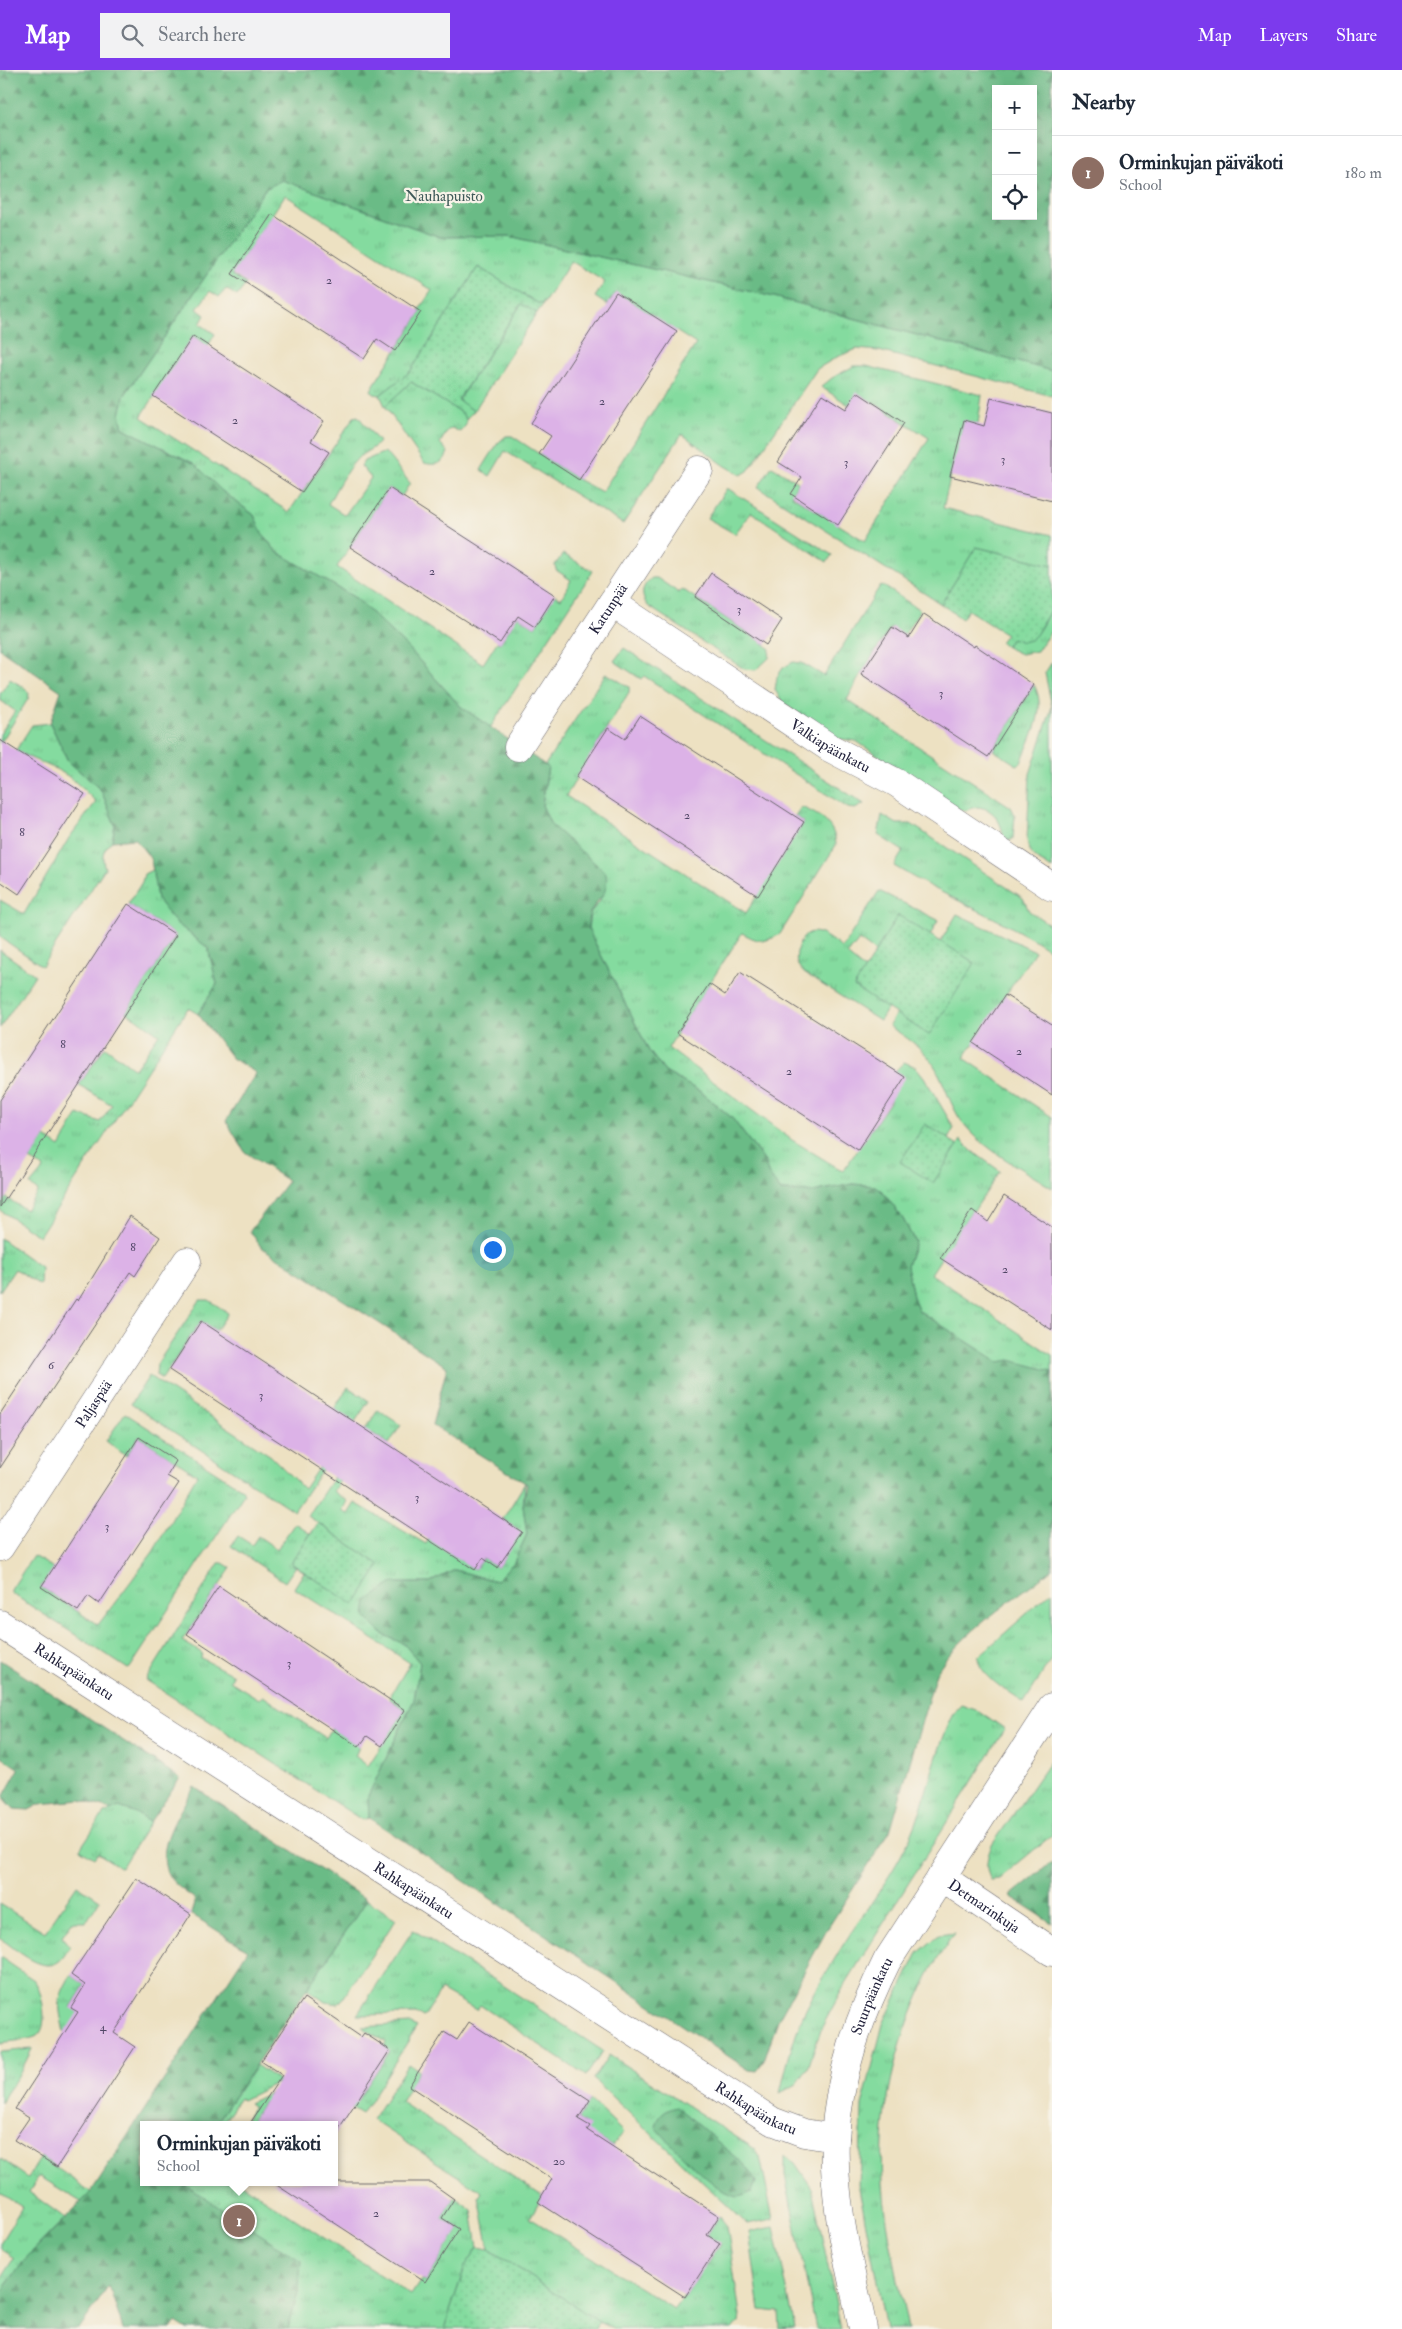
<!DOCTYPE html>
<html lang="en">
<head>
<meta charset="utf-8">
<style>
	:root { --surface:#fff; --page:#f2f2f3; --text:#1f2937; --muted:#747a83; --line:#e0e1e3; --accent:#7c3aed }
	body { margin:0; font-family:"IM FELL Double Pica",serif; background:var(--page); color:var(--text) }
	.controls { position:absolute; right:15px; top:15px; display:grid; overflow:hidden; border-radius:0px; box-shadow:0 5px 20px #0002 }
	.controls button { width:45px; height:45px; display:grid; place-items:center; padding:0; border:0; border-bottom:1px solid var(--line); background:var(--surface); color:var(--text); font:25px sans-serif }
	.you { position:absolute; left:492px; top:1179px; width:18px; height:18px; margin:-12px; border:4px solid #fff; border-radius:50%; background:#1a73e8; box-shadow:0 0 0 8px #1a73e833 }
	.badge { display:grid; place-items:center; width:32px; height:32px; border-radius:50%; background:var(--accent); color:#fff; font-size:16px; font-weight:700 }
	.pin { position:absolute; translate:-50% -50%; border:2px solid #fff; box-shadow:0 1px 5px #0006 }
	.popup { position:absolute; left:140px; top:2051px; width:198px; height:65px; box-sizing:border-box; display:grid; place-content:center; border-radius:0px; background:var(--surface); filter:drop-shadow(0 1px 4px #0005); font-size:16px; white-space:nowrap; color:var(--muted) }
	.popup b { font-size:19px; color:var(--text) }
	.popup::after { content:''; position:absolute; left:50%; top:100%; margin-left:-10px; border:10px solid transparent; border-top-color:var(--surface) }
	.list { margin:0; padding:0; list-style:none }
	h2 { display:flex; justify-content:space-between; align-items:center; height:65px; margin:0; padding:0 20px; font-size:21px }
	h2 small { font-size:16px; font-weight:400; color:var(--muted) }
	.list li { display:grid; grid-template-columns:32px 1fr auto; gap:15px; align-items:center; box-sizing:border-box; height:75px; padding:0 20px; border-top:1px solid var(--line) }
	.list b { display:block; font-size:19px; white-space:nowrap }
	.list p { margin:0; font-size:16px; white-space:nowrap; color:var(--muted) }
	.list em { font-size:16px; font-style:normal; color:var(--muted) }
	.icon { flex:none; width:28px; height:28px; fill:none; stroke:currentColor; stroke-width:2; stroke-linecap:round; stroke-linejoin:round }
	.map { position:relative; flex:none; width:1052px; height:2259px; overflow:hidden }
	header { display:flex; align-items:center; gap:30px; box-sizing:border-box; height:70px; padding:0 25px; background:var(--accent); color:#fff }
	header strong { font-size:24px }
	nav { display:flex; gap:28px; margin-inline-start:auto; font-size:18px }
	.search { width:350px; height:45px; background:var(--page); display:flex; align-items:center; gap:12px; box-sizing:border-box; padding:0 18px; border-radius:0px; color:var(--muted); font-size:19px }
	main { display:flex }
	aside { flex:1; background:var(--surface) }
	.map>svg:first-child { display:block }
	.grass { fill:url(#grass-tufts); stroke:#537e6d }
	.forest { fill:url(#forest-firs); stroke:#466e60; fill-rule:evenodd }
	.park { fill:url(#park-dots); stroke:#537e6d }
	.building { fill:#dcb2e7 }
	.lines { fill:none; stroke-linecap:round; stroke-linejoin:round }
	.minor-casing { stroke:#69656a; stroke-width:29 }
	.tertiary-casing { stroke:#69656a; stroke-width:29 }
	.minor { stroke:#fff; stroke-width:28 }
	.tertiary { stroke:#fff; stroke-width:28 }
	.labels { text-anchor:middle; stroke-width:4.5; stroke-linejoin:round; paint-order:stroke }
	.number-label { font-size:12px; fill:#504666 }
	.park-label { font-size:15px; fill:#3f5a59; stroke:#f7f3e8 }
	.street-label { font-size:15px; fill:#22223b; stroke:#f7f3e8 }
</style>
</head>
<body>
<header>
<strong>Map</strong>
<div class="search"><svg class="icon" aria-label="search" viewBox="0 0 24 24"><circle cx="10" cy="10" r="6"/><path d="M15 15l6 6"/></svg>Search here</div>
<nav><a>Map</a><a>Layers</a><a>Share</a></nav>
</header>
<main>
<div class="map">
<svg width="1052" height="2259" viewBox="0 0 1052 2259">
	<defs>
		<pattern id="grass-tufts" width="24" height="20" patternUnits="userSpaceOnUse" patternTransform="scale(1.25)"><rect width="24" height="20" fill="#84db9f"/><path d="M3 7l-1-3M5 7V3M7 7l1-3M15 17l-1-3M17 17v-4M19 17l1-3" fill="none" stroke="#72bc8a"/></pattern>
		<pattern id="forest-firs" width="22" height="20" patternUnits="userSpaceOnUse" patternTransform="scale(1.25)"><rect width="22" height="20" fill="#6bbb86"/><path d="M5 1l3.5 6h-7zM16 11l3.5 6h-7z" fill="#58986f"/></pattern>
		<pattern id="park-dots" width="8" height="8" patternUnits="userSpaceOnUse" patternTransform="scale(1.25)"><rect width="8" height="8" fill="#84db9f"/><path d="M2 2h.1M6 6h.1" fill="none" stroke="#72bc8a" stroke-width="1.8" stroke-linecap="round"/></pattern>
	</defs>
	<rect width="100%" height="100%" fill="#f7f3e8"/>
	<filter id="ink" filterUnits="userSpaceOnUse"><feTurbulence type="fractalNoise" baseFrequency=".02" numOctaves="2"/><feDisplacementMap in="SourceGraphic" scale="10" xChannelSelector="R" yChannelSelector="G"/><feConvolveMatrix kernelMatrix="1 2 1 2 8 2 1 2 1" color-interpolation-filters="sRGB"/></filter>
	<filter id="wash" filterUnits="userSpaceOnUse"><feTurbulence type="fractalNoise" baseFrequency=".0096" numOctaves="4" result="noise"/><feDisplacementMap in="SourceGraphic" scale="20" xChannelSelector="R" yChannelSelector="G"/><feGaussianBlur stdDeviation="1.12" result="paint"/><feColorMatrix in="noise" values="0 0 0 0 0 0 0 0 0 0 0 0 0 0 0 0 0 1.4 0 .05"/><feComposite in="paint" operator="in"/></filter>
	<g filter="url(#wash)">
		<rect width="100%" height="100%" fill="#ede1c2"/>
		<path class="grass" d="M 282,110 L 440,167 L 509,166 L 774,227 L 1052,301 L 1052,326 L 879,281 L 857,279 L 837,287 L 817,299 L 748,401 L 741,405 L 724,395 L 682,364 L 623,454 L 505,381 L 490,406 L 481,400 L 498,373 L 506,366 L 512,366 L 579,410 L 602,422 L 696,274 L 616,222 L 607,235 L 595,227 L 605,212 L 571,191 L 544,233 L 539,234 L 478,197 L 410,302 L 380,325 L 374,324 L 371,320 L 375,313 L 421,242 L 419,240 L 432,220 L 285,125 L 232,205 L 246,214 L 237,226 L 226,219 L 219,227 L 210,221 L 197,239 L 205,245 L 200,254 L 215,264 L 208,276 L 193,266 L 141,347 L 289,442 L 354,347 L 358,346 L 379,372 C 373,380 363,382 357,389 C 344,403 337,418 328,434 L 345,445 L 371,408 L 361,396 L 364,391 L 385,382 L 410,413 L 402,426 L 389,418 L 337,497 L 483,594 L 497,572 L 500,573 L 518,546 L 535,557 L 555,525 L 561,529 L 571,510 L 556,500 L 555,495 L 563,484 L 593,501 L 490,658 L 460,636 L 410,580 L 357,529 L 276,481 L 263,465 L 254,445 L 222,421 L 195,394 L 123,358 L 120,345 L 124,326 L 265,119 Z
			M 522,233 L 537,243 L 474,341 L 458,331 Z
			M 854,296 L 866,296 L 982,325 L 978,354 L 964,351 L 943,438 L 1052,465 L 1052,495 L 976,477 L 941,534 L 758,417 L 772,396 L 798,412 L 791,425 L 865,471 L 929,368 L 858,323 L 849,335 L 821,317 L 832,308 Z
			M 411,312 L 462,343 L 466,349 L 466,355 L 460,362 L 452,358 L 448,360 L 440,373 L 448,382 C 444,394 436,396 424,393 L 385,336 Z
			M 727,418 L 832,485 L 827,492 L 751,442 L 735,464 L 707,448 Z
			M 652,508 L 657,508 L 679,523 L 682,519 L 766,575 L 770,579 L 769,588 L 756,600 L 744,599 L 648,536 C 640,526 641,516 652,508 Z
			M 880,516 L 885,517 L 920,540 L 904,565 L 891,557 L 861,604 L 847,630 L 1011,737 L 1015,745 L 1013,769 L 1009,771 L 1004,769 C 1002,754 995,738 977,737 C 972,737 968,741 962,741 L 856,671 L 834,668 L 783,633 L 775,620 L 777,607 L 783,598 L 793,592 L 802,593 L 824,606 Z
			M 1052,537 L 1052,560 L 1037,581 L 1021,584 L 1006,577 L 1012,568 C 1036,578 1041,555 1052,537 Z
			M 624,578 L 864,734 L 855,739 L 848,738 L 644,606 L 641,609 L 614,591 Z
			M 1052,592 L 1052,799 L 1036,789 L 1029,781 L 1027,770 L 1030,704 L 1052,637 L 1045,603 Z
			M 606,603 L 629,617 L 629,622 L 566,726 L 746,843 L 804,752 L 795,746 L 801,737 C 820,745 835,754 836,775 L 780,864 C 764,874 757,871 742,863 L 668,978 L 792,1070 L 843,1101 L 890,1032 L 895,1001 L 904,992 L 916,997 L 924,1007 L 954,1058 L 948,1069 L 925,1054 L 933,1113 L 961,1070 L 972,1081 L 1000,1101 L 974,1141 L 972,1140 L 931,1204 L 1052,1285 L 1052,1301 L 999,1292 L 919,1241 L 913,1227 L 907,1196 L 915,1172 L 903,1149 L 883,1122 L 875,1116 L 853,1114 L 813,1122 L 781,1121 L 768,1103 L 765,1092 L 732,1048 L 701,1022 L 665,1002 L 649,981 L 588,859 L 590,843 L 600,831 L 606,803 L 551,756 L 542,735 L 548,697 L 545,695 Z
			M 10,609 L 25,618 L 29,624 L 28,629 L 0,674 L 0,664 L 15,641 L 0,630 L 0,624 Z
			M 1034,615 C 1048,640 1030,668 1021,693 L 1017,695 L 993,680 Z
			M 50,653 L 68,691 L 101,720 L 115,755 L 112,771 C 102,779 101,787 105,798 L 42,896 L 0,867 L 0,830 L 24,844 L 69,768 L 96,732 C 86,722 75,710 63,703 C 48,694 31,690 16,680 L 32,655 Z
			M 882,745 L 897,754 L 911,754 L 1023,828 L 1029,841 L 1052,856 L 1052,881 C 1002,848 946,828 894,796 L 903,781 L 878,765 Z
			M 154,799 L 157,829 L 175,852 L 208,878 L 217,914 L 198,944 L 188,938 L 39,1166 L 0,1140 L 0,1124 L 26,1140 L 38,1121 L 30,1115 L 44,1098 L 30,1090 L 45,1067 L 60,1077 L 78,1044 L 100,1052 L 112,1035 L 79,1015 L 105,977 L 135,999 L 159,964 L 126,942 L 176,865 L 128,834 L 142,812 L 144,804 Z
			M 879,821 L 938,850 L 930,866 L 898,846 L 875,882 L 859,870 L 847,885 L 865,900 L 854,917 L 888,938 L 880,951 L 804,903 C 802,900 798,897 797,893 C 794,882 803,857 818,863 C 826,865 835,873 842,878 Z
			M 957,844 L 1035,881 L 964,988 L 1052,1047 L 1052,1118 C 1023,1099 985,1081 963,1053 C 949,1035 945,1011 932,992 C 921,976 904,966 889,956 L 896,943 L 975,893 L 940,872 Z
			M 0,880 L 35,905 L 0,958 Z
			M 0,1168 L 41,1197 L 40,1215 L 15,1199 L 0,1221 Z
			M 200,1230 L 209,1230 L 228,1243 L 216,1261 L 201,1251 L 162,1309 L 156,1305 L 157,1294 Z
			M 149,1306 L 271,1386 L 304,1419 L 351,1350 L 334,1339 L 348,1317 L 369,1331 L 294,1441 L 131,1334 Z
			M 378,1340 L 401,1355 L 389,1374 L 372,1363 L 333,1421 L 347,1431 L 342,1441 L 348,1444 L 355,1433 L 426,1474 L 429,1469 L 475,1500 L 483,1488 L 497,1498 L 521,1462 L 503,1449 L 525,1413 L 523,1436 L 527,1464 L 514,1492 L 496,1511 L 455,1500 L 428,1513 L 393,1513 L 382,1564 L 404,1574 L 420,1593 L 414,1630 L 368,1726 L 369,1748 L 362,1750 L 146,1610 L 219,1493 L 223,1493 L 231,1498 L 182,1571 L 202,1583 L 201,1588 L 233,1605 L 230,1611 L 259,1629 L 263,1626 L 326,1668 L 332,1658 L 359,1677 L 355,1686 L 368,1696 L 405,1640 L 389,1628 L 410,1593 L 294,1518 L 304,1502 L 354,1534 L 380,1495 L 308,1446 Z
			M 125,1343 L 242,1419 L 244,1424 L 130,1598 L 128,1599 L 11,1523 L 11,1520 L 33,1486 L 54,1498 L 41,1517 L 98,1555 L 153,1482 L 197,1405 L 139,1367 L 126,1386 L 106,1371 Z
			M 295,1453 L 310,1464 L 291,1493 L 296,1496 L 285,1512 L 231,1476 L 238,1466 L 252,1475 L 258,1466 L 277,1479 Z
			M 1052,1521 L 1052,1588 L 1024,1633 C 1010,1623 978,1605 978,1587 Z
			M 961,1635 L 979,1641 L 1005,1659 L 843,1918 L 822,1957 L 808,1998 L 797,2014 L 780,2023 C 786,1998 792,1973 801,1950 C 810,1930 822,1909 834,1890 C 860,1845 897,1803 916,1754 C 925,1729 944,1649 961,1635 Z
			M 1051,1690 L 1052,1765 L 999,1809 L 991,1810 C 984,1798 987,1787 992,1775 Z
			M 119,1737 L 134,1742 L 150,1752 L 121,1798 L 98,1783 L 94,1788 L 80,1779 L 104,1743 Z
			M 77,1815 L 100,1830 L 86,1852 L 72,1852 L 62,1867 L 70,1877 C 67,1881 63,1889 58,1892 C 42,1904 13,1877 0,1868 L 0,1834 L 45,1862 Z
			M 367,1830 L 396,1849 L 342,1930 L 338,1934 L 325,1932 L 307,1919 Z
			M 413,1860 L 498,1912 L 603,1981 L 586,2006 L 480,1935 L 476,1940 L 441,1920 L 424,1947 L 415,1944 L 357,1945 Z
			M 954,1863 C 944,1879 933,1895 925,1912 C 895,1975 879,2044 883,2114 C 886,2163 899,2211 908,2259 L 886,2259 L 859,2118 L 862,2036 L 883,1954 L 918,1883 L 939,1865 Z
			M 0,1887 L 34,1910 C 42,1920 51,1961 35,1967 C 24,1971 11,1971 0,1973 Z
			M 71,1905 L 85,1915 L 71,1937 L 92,1951 L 78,1972 L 64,1962 C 58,1934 56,1930 71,1905 Z
			M 411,1954 L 417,1957 L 362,2044 L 328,2023 L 357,2031 L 390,1981 L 384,1976 L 386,1972 L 362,1957 Z
			M 32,1979 L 20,2003 L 0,2033 L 0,1982 Z
			M 609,1985 L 755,2079 L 760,2087 L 773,2149 L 747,2154 L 593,2009 Z
			M 408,1994 L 419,2000 L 401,2032 L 542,2126 L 530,2148 L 674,2239 L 684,2226 L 685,2227 L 720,2174 L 707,2165 L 719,2146 L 727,2156 L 740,2245 L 739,2253 L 732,2259 L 615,2259 L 599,2252 L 489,2179 L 479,2127 L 482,2122 L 372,2050 Z
			M 256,1995 L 280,2011 L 242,2030 L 240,2028 L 221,2055 L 215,2055 Z
			M 285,2016 L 282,2043 L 264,2032 L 249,2055 L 242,2055 L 254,2037 L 249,2033 Z
			M 590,2030 L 623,2062 L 612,2076 L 599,2068 L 574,2079 L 589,2056 L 578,2049 Z
			M 785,2086 L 795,2093 L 812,2118 L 841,2259 L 816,2259 L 785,2105 Z
			M 41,2087 L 91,2122 L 81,2132 L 39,2106 L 29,2122 L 65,2148 L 28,2186 L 0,2223 L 0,2209 L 14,2188 L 0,2179 L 0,2173 L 22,2137 L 0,2123 L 0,2088 L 28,2108 Z
			M 181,2112 L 239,2112 L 411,2225 L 421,2210 L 425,2212 L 459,2159 L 442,2148 L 455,2127 L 472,2140 L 478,2177 L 465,2197 L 444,2259 L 288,2259 L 299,2218 Z
			M 774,2157 L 795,2258 L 780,2259 L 779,2242 L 760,2240 L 749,2162 Z"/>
		<path class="forest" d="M 0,0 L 1052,0 L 1052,301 L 774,227 L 509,166 L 440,167 L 282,110 L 265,119 L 124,326 L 120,345 L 123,358 L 195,394 L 222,421 L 254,445 L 263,465 L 276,481 L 357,529 L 410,580 L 460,636 L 548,697 L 542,735 L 551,755 L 606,803 C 609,827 599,825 590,843 C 588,847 588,854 588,859 L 649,981 L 665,1002 L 701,1022 L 732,1048 L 765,1092 L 768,1103 L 781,1121 L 813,1122 L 853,1114 L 875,1116 L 883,1122 L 903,1149 L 915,1172 L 907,1196 L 913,1227 L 919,1241 L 999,1292 L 1010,1290 L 1052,1301 L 1052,1499 C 1015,1529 960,1563 936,1603 L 890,1761 L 828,1858 L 778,1950 L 763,1993 L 757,2001 L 749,2000 L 369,1748 L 368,1726 L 414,1630 L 420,1593 L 404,1574 L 382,1564 L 365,1547 L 367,1531 L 393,1513 L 428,1513 L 455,1500 L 496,1511 L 514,1492 L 527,1464 L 523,1436 L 527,1414 L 432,1355 L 447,1297 L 261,1177 L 250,1161 L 288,1111 L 245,1082 L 226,1051 L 256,1003 L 232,988 L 198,944 L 217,914 L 208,878 L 175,852 L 157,829 L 151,789 L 135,769 L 112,771 L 115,755 L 101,720 L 68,691 L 50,653 L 61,621 L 0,579 ZM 996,19 L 1033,19 L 1033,146 L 996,146 Z
			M 0,1590 L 180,1708 L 150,1752 L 134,1742 L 119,1737 L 112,1740 L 81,1730 L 40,1734 L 29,1740 L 14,1739 L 3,1727 L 19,1699 L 0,1686 Z
			M 194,1717 L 367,1830 L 215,2055 L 144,2055 L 144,2112 L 181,2112 L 301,2191 L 299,2218 L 288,2259 L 187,2259 L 176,2252 L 171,2259 L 123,2259 L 109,2216 L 79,2259 L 0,2259 L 0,2223 L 28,2186 L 91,2122 L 248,1880 L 191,1844 L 195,1829 C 187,1823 174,1815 169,1806 C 153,1778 181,1741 194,1717 Z
			M 1052,1792 L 1052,1853 L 1010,1826 Z
			M 677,2036 L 750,2100 L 756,2112 L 752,2122 C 747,2124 741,2127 737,2127 C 720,2126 668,2072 656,2057 C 658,2044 665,2039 677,2036 Z"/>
		<path class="park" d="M 478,197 L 539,234 L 544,233 L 537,243 L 521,234 L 458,330 L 474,341 L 466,349 L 462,343 L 411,312 L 385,336 L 380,325 L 410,302 Z
			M 976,477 L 1052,495 L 1052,537 L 1036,565 L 1030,570 L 1022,572 L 1012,568 L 1006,577 L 1000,572 L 1006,564 L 968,540 L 962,549 L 941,534 Z
			M 898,845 L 975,893 L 929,965 L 854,917 Z
			M 925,1054 L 958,1075 L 933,1113 L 900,1092 Z
			M 318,1453 L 380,1495 L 354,1535 L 291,1493 Z
			M 478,2177 L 489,2179 L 599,2252 L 596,2259 L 444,2259 L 465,2197 Z"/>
		<g id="blocks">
			<path class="building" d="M 272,144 L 421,242 L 395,281 L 377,269 L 364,289 L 232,204 Z
				M 616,222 L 677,261 L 579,410 L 539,384 L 551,366 L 531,353 Z
				M 193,266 L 324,351 L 311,371 L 329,382 L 302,422 L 153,326 Z
				M 857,322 L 904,353 L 838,455 L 791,424 L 802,407 L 778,392 L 822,324 L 846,339 Z
				M 991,328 L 1052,343 L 1052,431 L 950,406 L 964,350 L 984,356 Z
				M 389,418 L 555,525 L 535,557 L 518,546 L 500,573 L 350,477 Z
				M 711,503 L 782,550 L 766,575 L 695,527 Z
				M 924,544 L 974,577 L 975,575 L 1034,615 L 988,687 L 861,604 L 892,557 L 909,568 Z
				M 640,646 L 804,752 L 758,826 L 576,707 L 608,658 L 625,669 Z
				M 0,670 L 85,724 L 19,824 L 0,811 Z
				M 128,834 L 176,865 L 0,1137 L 0,1030 Z
				M 740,902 L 905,1007 L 858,1080 L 677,963 L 709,914 L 725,925 Z
				M 1005,925 L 1052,955 L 1052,1025 L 973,973 Z
				M 1004,1126 L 1052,1157 L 1052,1260 L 940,1188 L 972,1140 L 988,1152 Z
				M 130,1146 L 160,1167 L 135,1206 L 130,1202 L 0,1398 L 0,1344 L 76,1229 L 78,1231 Z
				M 201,1251 L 522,1462 L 497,1498 L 483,1488 L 475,1500 L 169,1300 Z
				M 139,1367 L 176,1391 L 167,1406 L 179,1413 L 99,1534 L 88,1526 L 78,1541 L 41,1517 Z
				M 219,1516 L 405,1640 L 382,1676 L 367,1666 L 359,1677 L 187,1564 Z
				M 136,1808 L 191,1844 L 114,1963 L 135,1977 L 57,2097 L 14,2070 L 29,2048 L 15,2039 L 78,1942 L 71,1938 L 85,1915 L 71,1905 Z
				M 304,1928 L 361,1967 L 364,1963 L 390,1980 L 334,2066 L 334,2055 L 249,2055 L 282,2005 L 261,1991 Z
				M 469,1952 L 590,2030 L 578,2049 L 590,2056 L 587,2060 L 719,2146 L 707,2165 L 720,2173 L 685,2227 L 538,2132 L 552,2109 L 409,2016 L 444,1962 L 457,1970 Z
				M 272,2112 L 430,2112 L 454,2129 L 442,2148 L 459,2159 L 425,2212 Z"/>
		</g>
	</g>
	<g filter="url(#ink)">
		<use href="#blocks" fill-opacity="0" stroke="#69656a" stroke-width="1"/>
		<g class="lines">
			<g class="minor-casing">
				<g id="minor">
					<path id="s1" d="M 612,533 L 830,678 L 897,713 L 1052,817"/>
					<path id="s2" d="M 518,677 L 699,400"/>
					<path id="s3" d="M 0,1477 L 187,1191"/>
					<path id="s4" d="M 0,1554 L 772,2051 L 804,2063 L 835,2068"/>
					<path id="s5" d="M 941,1807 L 1052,1882"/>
				</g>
			</g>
			<g class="tertiary-casing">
				<g id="tertiary">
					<path id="s6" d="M 863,2259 C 850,2197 832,2132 835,2068 C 839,2004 859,1947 887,1891 L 1052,1637"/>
				</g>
			</g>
			<use href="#minor" class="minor"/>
			<use href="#tertiary" class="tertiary"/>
		</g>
	</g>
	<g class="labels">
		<g class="number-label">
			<text x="329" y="214">2</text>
			<text x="602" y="335">2</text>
			<text x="235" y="354">2</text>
			<text x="1003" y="393">3</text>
			<text x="846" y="396">3</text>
			<text x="432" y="505">2</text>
			<text x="739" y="543">3</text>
			<text x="941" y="627">3</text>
			<text x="687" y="749">2</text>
			<text x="22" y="766">8</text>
			<text x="63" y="978">8</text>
			<text x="1019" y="985">2</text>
			<text x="789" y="1005">2</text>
			<text x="133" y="1181">8</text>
			<text x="1005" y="1203">2</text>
			<text x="51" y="1299">6</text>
			<text x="261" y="1329">3</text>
			<text x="417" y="1431">3</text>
			<text x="107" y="1460">3</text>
			<text x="289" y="1597">3</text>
			<text x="103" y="1961">4</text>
			<text x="559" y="2095">20</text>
			<text x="376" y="2147">2</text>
		</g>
		<g class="park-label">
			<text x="444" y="131">Nauhapuisto</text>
		</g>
		<g class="street-label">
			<text dy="5" stroke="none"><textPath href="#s2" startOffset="165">Katunpää</textPath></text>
			<text dy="5" stroke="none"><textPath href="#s1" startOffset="261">Valkiapäänkatu</textPath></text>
			<text dy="5" stroke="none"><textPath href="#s3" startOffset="171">Paljaspää</textPath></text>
			<text dy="5" stroke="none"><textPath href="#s4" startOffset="88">Rahkapäänkatu</textPath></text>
			<text dy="5" stroke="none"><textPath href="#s4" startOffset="492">Rahkapäänkatu</textPath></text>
			<text dy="5" stroke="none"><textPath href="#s5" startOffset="52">Detmarinkuja</textPath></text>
			<text dy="5" stroke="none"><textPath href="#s6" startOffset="341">Suurpäänkatu</textPath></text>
			<text dy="5" stroke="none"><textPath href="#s4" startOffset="898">Rahkapäänkatu</textPath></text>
		</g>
	</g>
</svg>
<div class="controls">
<button>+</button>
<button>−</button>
<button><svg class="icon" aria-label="locate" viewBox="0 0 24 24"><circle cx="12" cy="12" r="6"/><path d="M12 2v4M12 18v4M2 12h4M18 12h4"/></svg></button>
</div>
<div class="you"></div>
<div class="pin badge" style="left:239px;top:2151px;background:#8d6e63">1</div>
<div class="popup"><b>Orminkujan päiväkoti</b>School</div>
</div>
<aside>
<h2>Nearby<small></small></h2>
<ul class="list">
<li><span class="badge" style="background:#8d6e63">1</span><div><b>Orminkujan päiväkoti</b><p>School</p></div><em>180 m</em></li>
</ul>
</aside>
</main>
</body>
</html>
